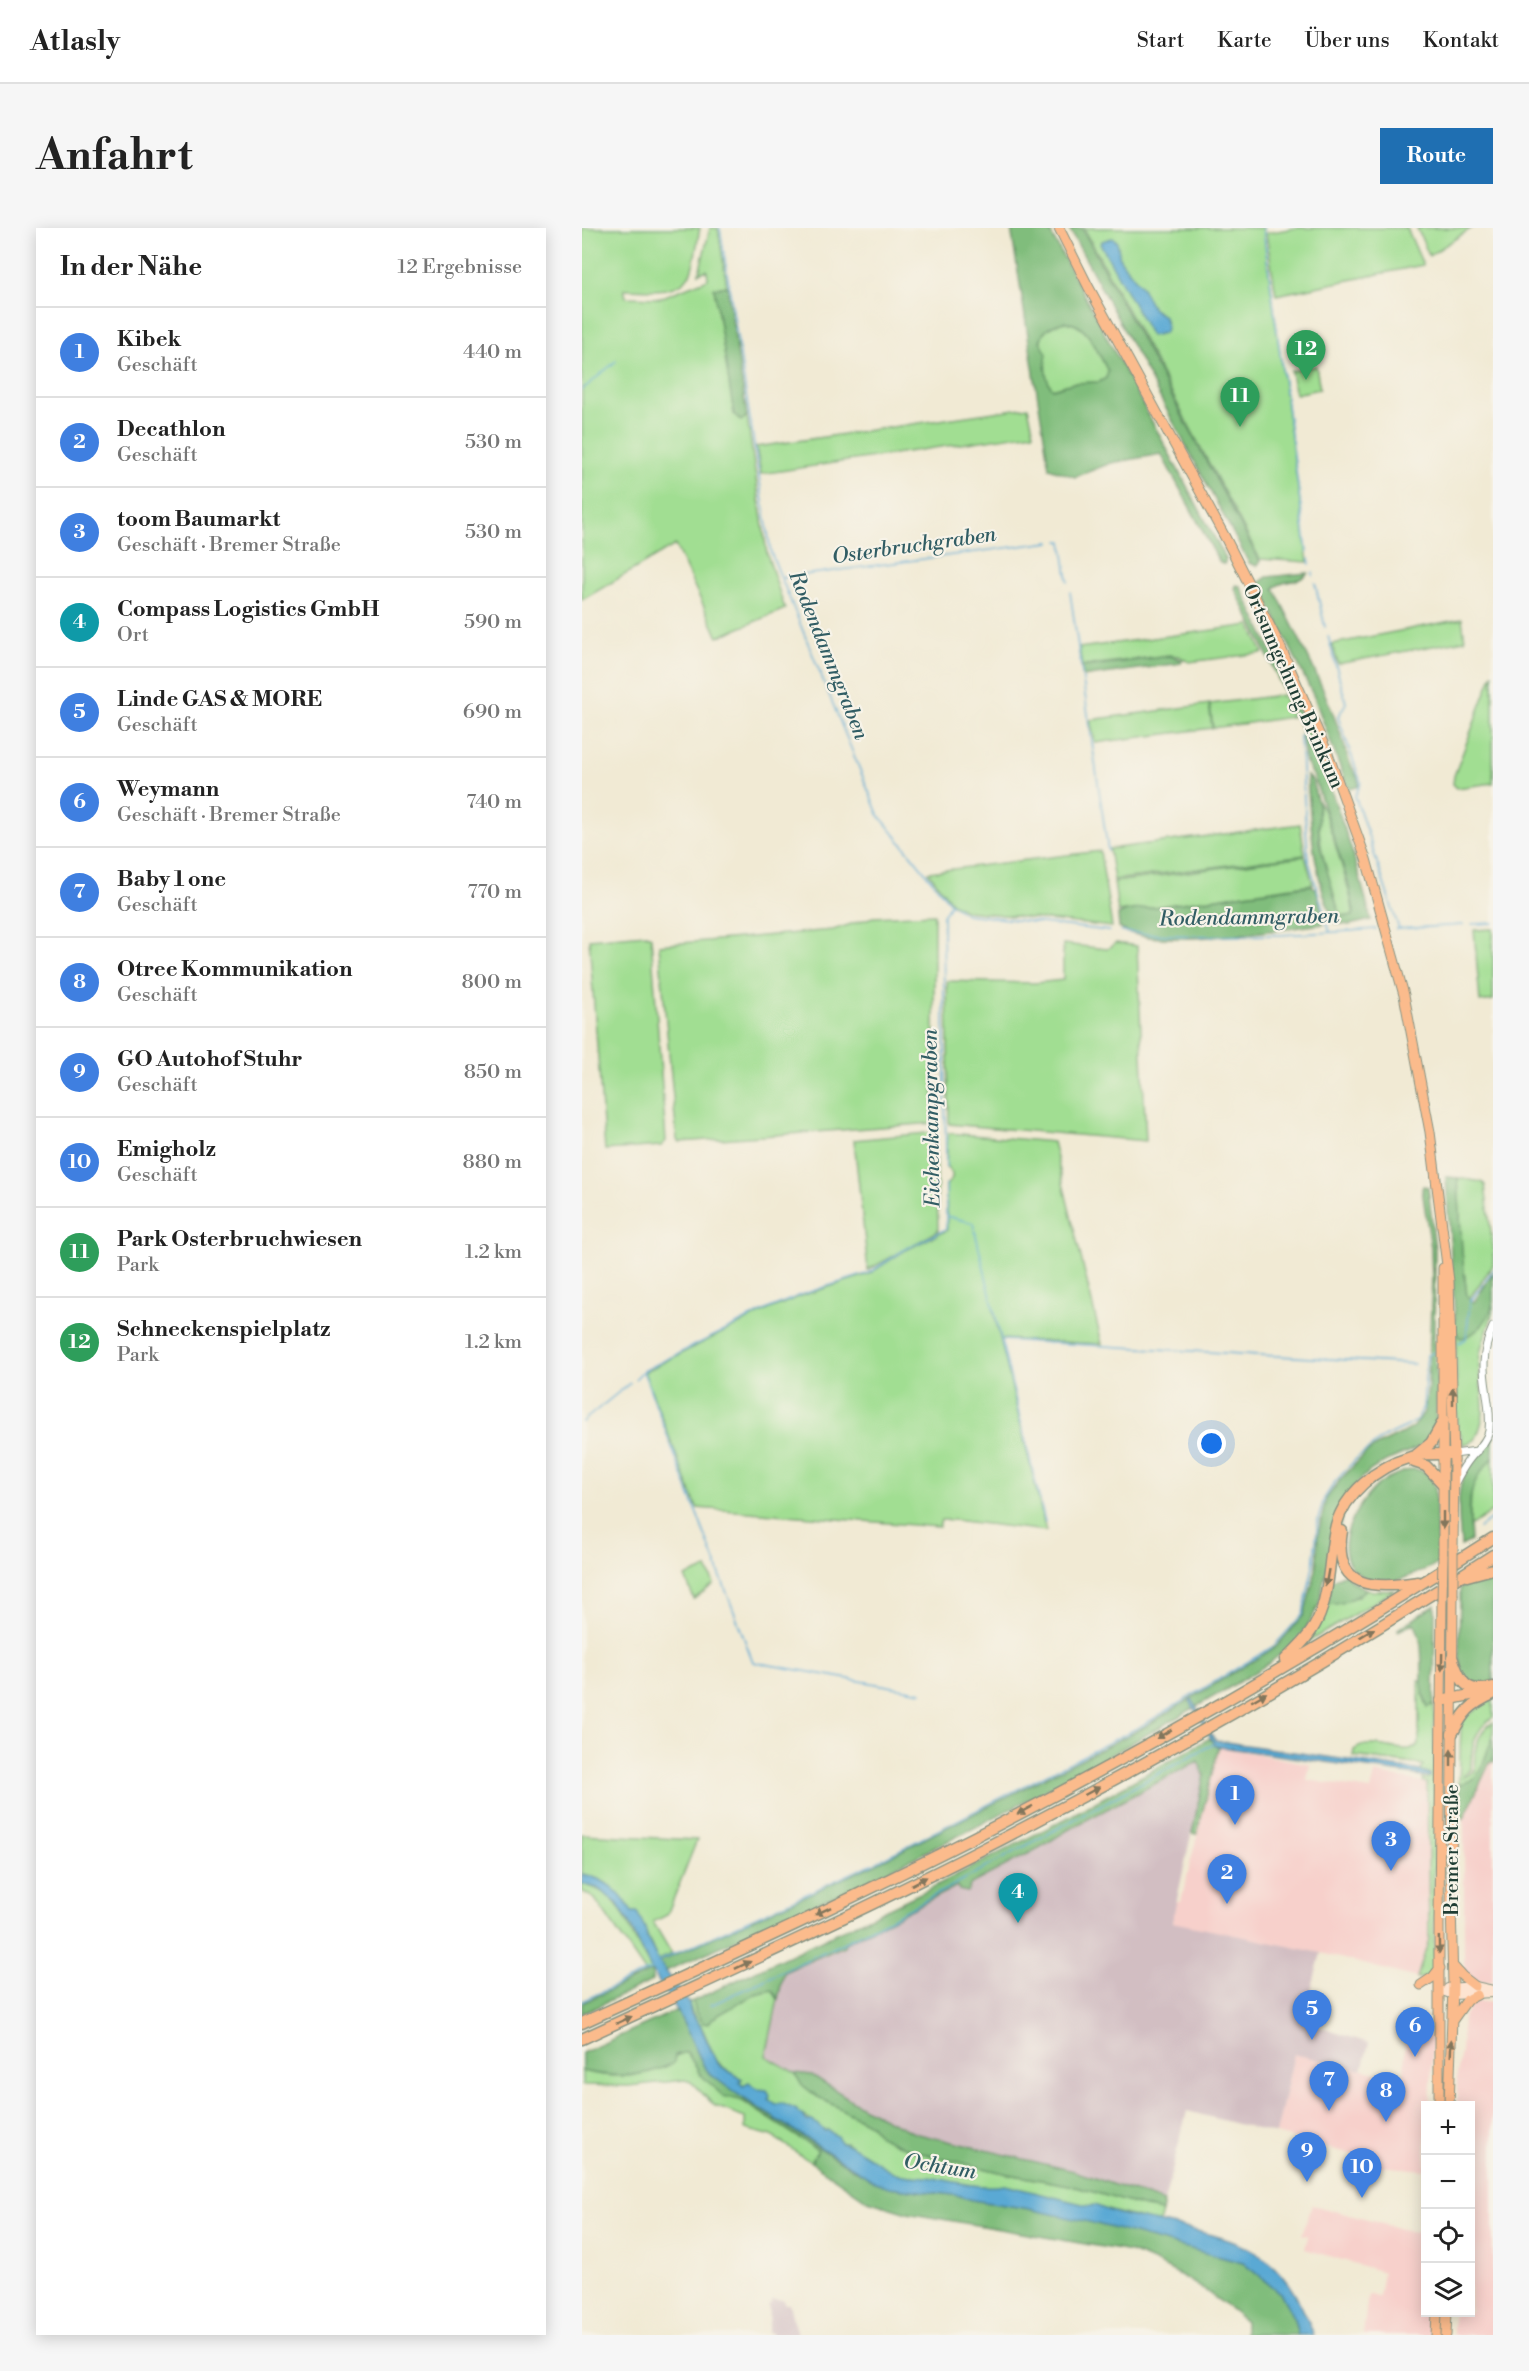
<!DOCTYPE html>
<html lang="de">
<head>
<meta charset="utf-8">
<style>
	:root { --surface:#fff; --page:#f6f6f6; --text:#222; --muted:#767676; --line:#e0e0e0; --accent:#1f6fb2 }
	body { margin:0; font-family:"Libre Bodoni",serif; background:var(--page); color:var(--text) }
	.controls { position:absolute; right:18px; bottom:18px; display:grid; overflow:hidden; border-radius:0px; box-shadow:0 3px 15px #0003 }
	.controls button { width:54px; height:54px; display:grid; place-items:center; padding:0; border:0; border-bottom:2px solid var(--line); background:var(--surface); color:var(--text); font:30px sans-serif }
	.you { position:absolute; left:630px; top:1216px; width:21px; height:21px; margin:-15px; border:4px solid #fff; border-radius:50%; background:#1a73e8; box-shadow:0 0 0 9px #1a73e833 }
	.badge { display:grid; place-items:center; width:39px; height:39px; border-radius:50%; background:var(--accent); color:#fff; font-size:20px; font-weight:700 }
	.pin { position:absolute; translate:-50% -50px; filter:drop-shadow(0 2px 3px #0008) }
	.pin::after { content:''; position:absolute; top:32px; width:21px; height:18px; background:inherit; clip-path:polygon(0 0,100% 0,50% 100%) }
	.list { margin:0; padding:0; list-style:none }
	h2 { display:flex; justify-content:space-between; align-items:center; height:78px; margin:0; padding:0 24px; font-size:26px }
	h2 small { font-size:20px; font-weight:400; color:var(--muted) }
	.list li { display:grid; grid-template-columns:39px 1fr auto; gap:18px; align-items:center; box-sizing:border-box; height:90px; padding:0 24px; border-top:2px solid var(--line) }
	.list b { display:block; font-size:22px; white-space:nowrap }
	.list p { margin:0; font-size:20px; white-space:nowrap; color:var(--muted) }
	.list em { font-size:20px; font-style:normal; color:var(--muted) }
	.icon { flex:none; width:33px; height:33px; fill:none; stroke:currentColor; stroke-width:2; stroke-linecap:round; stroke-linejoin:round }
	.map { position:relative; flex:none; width:911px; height:2107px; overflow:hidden; border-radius:0px }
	header { display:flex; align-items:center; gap:36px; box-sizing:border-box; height:84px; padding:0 30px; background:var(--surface); border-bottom:2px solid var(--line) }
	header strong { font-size:28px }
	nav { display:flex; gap:33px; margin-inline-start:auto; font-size:21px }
	.intro { display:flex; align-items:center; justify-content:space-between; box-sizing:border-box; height:144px; padding:0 36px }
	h1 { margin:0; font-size:42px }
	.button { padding:15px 27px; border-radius:0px; background:var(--accent); color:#fff; font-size:21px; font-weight:700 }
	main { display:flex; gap:36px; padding:0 36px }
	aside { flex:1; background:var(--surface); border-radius:0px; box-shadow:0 3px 15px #0003 }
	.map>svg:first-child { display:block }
	.built { fill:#f7d0cb }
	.industrial { fill:#d2bec2 }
	.green { fill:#a1de92; stroke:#608e63; stroke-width:1.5 }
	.forest { fill:#80bd7c; stroke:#507d58; stroke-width:1.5; fill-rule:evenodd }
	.water { fill:#5aa9d4; stroke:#3c7384; stroke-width:1.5 }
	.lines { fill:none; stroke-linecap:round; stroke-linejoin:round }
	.stream { stroke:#5aa9d4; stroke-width:1.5 }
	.tertiary-casing { stroke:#889484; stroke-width:9 }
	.secondary-casing { stroke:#889484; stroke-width:10 }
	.primary-casing { stroke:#889484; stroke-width:11 }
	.trunk-casing { stroke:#889484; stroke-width:11 }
	.motorway-casing { stroke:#889484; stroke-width:13 }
	.tertiary { stroke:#fff; stroke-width:7 }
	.secondary { stroke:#fde4d1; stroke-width:8 }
	.primary { stroke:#fbbb8c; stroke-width:9 }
	.trunk { stroke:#fbbb8c; stroke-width:9 }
	.motorway { stroke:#fbbb8c; stroke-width:10 }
	.primary-bridge-casing { stroke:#889484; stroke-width:11; stroke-linecap:butt }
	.primary-bridge { stroke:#fbbb8c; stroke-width:9 }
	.oneway { fill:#82765c }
	.labels { text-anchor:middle; stroke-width:4.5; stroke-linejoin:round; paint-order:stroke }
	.street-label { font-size:20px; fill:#1f3d34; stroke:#f7f3e8 }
	.water-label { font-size:21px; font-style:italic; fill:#315d64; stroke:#f7f3e8 }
</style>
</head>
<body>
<header>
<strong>Atlasly</strong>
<nav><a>Start</a><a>Karte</a><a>Über uns</a><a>Kontakt</a></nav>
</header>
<div class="intro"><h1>Anfahrt</h1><a class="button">Route</a></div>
<main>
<aside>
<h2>In der Nähe<small>12 Ergebnisse</small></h2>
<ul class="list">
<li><span class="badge" style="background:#3f7fe0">1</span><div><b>Kibek</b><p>Geschäft</p></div><em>440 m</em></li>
<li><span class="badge" style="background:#3f7fe0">2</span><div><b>Decathlon</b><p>Geschäft</p></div><em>530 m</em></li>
<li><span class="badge" style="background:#3f7fe0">3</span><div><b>toom Baumarkt</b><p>Geschäft · Bremer Straße</p></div><em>530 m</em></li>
<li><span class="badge" style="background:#0f9aa8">4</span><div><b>Compass Logistics GmbH</b><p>Ort</p></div><em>590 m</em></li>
<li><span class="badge" style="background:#3f7fe0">5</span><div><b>Linde GAS &amp; MORE</b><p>Geschäft</p></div><em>690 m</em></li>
<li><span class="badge" style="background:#3f7fe0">6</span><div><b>Weymann</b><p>Geschäft · Bremer Straße</p></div><em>740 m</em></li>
<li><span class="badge" style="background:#3f7fe0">7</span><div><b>Baby 1 one</b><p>Geschäft</p></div><em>770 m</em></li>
<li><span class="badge" style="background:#3f7fe0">8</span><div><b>Otree Kommunikation</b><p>Geschäft</p></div><em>800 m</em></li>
<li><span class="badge" style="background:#3f7fe0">9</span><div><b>GO Autohof Stuhr</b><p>Geschäft</p></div><em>850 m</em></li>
<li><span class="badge" style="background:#3f7fe0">10</span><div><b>Emigholz</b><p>Geschäft</p></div><em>880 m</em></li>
<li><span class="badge" style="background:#2e9e5b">11</span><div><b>Park Osterbruchwiesen</b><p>Park</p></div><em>1.2 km</em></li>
<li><span class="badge" style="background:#2e9e5b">12</span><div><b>Schneckenspielplatz</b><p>Park</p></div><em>1.2 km</em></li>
</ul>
</aside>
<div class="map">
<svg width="911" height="2107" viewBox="0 0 911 2107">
	<rect width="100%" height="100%" fill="#f7f3e8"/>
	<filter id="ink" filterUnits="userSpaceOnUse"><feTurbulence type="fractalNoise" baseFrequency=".0167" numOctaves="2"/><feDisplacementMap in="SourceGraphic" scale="12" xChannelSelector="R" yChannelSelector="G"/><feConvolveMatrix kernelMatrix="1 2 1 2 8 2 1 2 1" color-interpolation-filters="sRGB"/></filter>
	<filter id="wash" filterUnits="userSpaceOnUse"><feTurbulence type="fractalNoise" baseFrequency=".008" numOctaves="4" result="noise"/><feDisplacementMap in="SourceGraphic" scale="24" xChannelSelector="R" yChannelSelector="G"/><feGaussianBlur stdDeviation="1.35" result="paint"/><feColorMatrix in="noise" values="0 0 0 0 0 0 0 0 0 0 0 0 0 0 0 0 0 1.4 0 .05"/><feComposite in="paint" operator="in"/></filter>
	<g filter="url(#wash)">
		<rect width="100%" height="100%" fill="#f1ead4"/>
		<path class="built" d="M 637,1519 L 728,1536 L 725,1552 L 789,1562 L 793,1545 L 845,1555 L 847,1711 L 835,1750 L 739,1725 L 590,1695 L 595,1673 L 599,1673 Z
			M 908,1534 L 911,1534 L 911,1754 L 894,1753 L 887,1750 L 882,1743 L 882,1590 Z
			M 894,1774 L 911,1774 L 911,2107 L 871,2107 L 871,2085 L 888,2084 L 888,1878 L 875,1877 L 875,1847 L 879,1823 L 881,1790 L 890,1775 Z
			M 827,1804 L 851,1808 L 848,1877 L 844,1878 L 843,1942 L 796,1938 L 795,1933 L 694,1906 L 712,1826 L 795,1845 L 822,1848 L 823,1817 Z
			M 730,1977 L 831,2004 L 843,2000 L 844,2084 L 849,2085 L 848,2107 L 781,2107 L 786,2067 L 797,2068 L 801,2044 L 723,2021 L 726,2008 L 720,2006 Z"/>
		<path class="industrial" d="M 617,1533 L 622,1547 L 590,1694 L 739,1725 L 721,1794 L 787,1815 L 780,1842 L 712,1826 L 694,1906 L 605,1883 L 582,1974 L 492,1943 L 332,1905 L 280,1879 L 230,1847 L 213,1845 L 184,1828 L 202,1744 L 262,1718 L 263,1715 L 375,1658 L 389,1656 L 457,1620 L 489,1600 Z
			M 190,2071 L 202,2072 L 203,2076 L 207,2076 L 215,2107 L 190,2107 L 190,2105 L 186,2104 L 187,2075 L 190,2075 Z"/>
		<path class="green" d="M 0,0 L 118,0 C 115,13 113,36 108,46 C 96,69 61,60 42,61 L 44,69 L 78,70 L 126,51 L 125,42 L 117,45 L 128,0 L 136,0 L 145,58 L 132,61 L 152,186 L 159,192 L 165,188 L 185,326 L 203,381 L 136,409 L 93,317 L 0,372 Z
			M 502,0 L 681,0 L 726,334 L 678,331 Z
			M 713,0 L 825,0 L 841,37 L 694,67 L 684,5 Z
			M 835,0 L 890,0 L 847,28 Z
			M 483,94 C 507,96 515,124 526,143 L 525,150 L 517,154 L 491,155 L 470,161 L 466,156 C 461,126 445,103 483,94 Z
			M 734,138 L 738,161 L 713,166 L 709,143 Z
			M 446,179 L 452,205 L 179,246 L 174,219 Z
			M 880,391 L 883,412 L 756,436 L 750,416 Z
			M 668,397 L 681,425 L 607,434 L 597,428 L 586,427 L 500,438 L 497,420 Z
			M 911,445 L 911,555 L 875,560 L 871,556 L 872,548 Z
			M 700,467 L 710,489 L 631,500 L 628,476 Z
			M 627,476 L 630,500 L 513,515 L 508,492 Z
			M 737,574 C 744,583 773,676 771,688 L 758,687 C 745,651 734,612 737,574 Z
			M 718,596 L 723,627 L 532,652 L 527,621 Z
			M 518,623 L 530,699 L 384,683 L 370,675 L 346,644 Z
			M 723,628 L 731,656 L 536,684 L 532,654 Z
			M 352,686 L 352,895 L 98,914 L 95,912 L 77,717 L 251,702 L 291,689 Z
			M 911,701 L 911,772 L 898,774 L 892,702 Z
			M 64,706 L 69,709 L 84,913 L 79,918 L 23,922 L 7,711 Z
			M 534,715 L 555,718 L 564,913 L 367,896 L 365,753 L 453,755 L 481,752 L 481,716 L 525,721 Z
			M 354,904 L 356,1003 L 286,1042 L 272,912 Z
			M 366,905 L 471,914 L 520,1116 L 419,1111 L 411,1081 L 464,1303 L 372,1292 L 359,1292 L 357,1299 L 115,1280 L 62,1144 L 190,1080 L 222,1067 L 287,1046 L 322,1023 L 365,1002 L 364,957 L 370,951 L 370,945 L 364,938 Z
			M 876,950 L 900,954 L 903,957 L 911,1020 L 911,1037 L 887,1071 L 885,1069 L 880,1024 Z
			M 911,1077 C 911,1094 901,1108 898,1126 C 893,1159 911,1176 893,1212 L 881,1217 L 879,1206 L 875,1201 L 874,1104 L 878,1110 L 899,1099 Z
			M 911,1230 L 911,1283 L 888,1298 C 889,1264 885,1256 911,1230 Z
			M 125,1340 L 132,1356 L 112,1371 L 103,1349 Z
			M 784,1361 L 791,1363 L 813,1362 L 726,1414 L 745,1377 L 775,1369 Z
			M 837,1452 L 841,1452 L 841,1469 L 846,1479 L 852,1476 L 852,1738 L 850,1746 L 841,1750 L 835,1750 L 847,1711 L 845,1555 L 841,1554 L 841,1550 L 845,1551 L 848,1546 L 839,1543 L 841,1537 L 771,1528 L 772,1522 C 789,1507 823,1530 837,1517 Z
			M 911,1471 L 911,1489 C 891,1503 889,1520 889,1542 L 882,1546 L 882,1549 L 893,1543 C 891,1523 894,1506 911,1494 L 911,1510 L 897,1547 L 890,1554 L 877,1556 L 879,1497 L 884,1488 Z
			M 0,1606 L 115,1612 L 85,1687 L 71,1694 L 90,1726 L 76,1732 C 71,1722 67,1712 63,1701 C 61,1696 55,1691 51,1686 C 35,1664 29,1652 0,1646 Z
			M 0,1656 C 27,1663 38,1676 48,1701 C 54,1715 63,1729 70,1743 L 64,1745 L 13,1671 L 0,1663 Z
			M 190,1762 L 196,1771 L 184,1828 L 213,1845 L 219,1856 L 236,1869 L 288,1896 L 297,1908 L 331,1923 L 426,1946 L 487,1957 L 580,1984 L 577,1995 L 521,1981 L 513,1977 L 508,1978 L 423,1957 L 415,1959 L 387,1957 L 344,1949 L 323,1948 L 311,1944 L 276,1924 L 264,1914 L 259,1914 L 246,1902 L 243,1903 C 239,1900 220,1886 215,1885 L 215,1882 L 199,1875 L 194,1877 L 169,1857 L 161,1858 L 157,1853 L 160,1851 C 127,1832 135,1831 120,1800 C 115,1791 109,1786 107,1775 L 111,1773 L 114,1785 L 131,1790 L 173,1766 Z
			M 105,1824 L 118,1846 L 236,1922 L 229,1934 L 190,1908 L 163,1901 L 163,1889 L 133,1878 L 109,1854 L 103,1852 L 46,1858 L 0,1857 L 0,1843 C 17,1847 40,1851 57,1846 C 74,1842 87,1828 105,1824 Z"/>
		<path class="forest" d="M 429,0 L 466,0 L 644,331 L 642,336 L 638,335 L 579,226 L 529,235 L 493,249 L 467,240 ZM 483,94 C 507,95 515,124 526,143 L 524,150 L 517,154 L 491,155 L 471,161 C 463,152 462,138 465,126 L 458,113 C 462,100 470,97 483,94 Z
			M 487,0 L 500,0 L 675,328 L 678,333 L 675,338 L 667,335 Z
			M 145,58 L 165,188 L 159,193 L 152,186 L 132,60 Z
			M 726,345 C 718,356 700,351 692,360 C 720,417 750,472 767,533 C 770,542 777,547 777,558 L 768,561 L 764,555 L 732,469 L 677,355 L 685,349 Z
			M 654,357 L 658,358 C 711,465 761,575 789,692 L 767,697 L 753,695 C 731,649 729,598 725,548 L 730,552 L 736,575 L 737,614 L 758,688 L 771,688 L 772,683 L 766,654 L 732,549 L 723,532 L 719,501 L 681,418 L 653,361 Z
			M 589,428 L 600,432 L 599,435 L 501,449 L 499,439 Z
			M 729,657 L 735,662 L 742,696 C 697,701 572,723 537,700 L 536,687 L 544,683 Z
			M 864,949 L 876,950 L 880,1024 L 885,1069 L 892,1074 L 911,1045 C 911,1055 911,1065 911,1074 C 909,1089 894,1109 878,1110 L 874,1104 Z
			M 841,958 L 846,959 L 853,1022 L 852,1114 L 855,1154 L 854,1197 L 851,1207 L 837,1219 L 802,1234 L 789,1242 L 769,1261 L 742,1352 L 737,1377 L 719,1410 L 686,1436 L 645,1461 L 513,1536 L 392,1600 L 287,1652 L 84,1743 L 77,1734 L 293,1636 L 562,1499 L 694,1419 L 722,1387 L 734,1342 L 736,1306 L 744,1271 L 758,1252 L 783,1226 L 794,1218 L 831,1200 L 842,1184 L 846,1160 L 850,1051 L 849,1020 L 840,961 Z
			M 911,1206 L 911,1230 C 883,1258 887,1274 889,1313 L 879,1318 C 878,1295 872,1265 884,1244 C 891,1229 905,1221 911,1206 Z
			M 831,1241 C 843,1242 849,1248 853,1259 L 856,1336 C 841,1342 825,1351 808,1354 C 797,1356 787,1353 778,1347 C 745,1324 775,1274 798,1255 C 808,1248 819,1244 831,1241 Z
			M 911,1344 L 911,1453 L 906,1456 L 888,1455 L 880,1447 L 877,1428 L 878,1360 Z
			M 764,1346 L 769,1353 L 784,1361 C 773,1371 761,1376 745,1377 L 750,1352 Z
			M 853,1377 L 852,1476 L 846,1479 C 833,1454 847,1422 832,1395 L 816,1403 L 816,1401 Z
			M 628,1510 L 633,1518 L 637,1518 L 615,1606 L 610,1605 L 622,1547 L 616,1533 L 489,1600 L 457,1620 L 389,1656 L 385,1664 L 377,1662 L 375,1658 L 263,1715 L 262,1718 L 202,1744 L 196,1771 L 190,1762 L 173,1766 L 131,1790 L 126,1796 L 121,1795 L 114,1785 L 111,1773 L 351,1659 L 483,1591 Z
			M 911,1510 L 911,1534 L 908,1534 L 882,1590 L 876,1591 L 877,1556 C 903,1552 900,1530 911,1510 Z
			M 70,1743 L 70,1753 L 0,1786 L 0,1775 Z
			M 95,1782 L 122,1838 L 129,1847 L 155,1866 L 270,1941 L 307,1959 L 379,1968 L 390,1972 L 442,1980 L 507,1993 L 661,2035 L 699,2066 L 712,2091 L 716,2107 L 663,2106 L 663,2093 C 629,2064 592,2040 549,2024 L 325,1985 L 286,1973 L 229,1934 L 236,1922 L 162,1873 L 141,1868 L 118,1846 L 105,1824 L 93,1827 L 92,1835 C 63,1850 31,1850 0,1843 L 0,1825 Z
			M 213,1845 L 230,1847 L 280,1879 L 332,1905 L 492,1943 L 582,1974 L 580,1984 L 487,1957 L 426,1946 L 331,1923 L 297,1908 L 288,1896 L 236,1869 L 219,1856 Z"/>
		<path class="water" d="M 530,10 L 535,13 L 538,31 L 543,38 L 559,58 L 571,81 L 582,88 L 585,99 L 582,105 L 569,108 L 519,17 L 520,13 Z
			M 610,1471 L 633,1512 L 637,1513 L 839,1543 L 848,1546 L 848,1549 L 633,1518 L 608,1473 Z
			M 0,1646 C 24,1651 38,1663 50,1684 L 55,1684 L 63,1700 L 65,1710 L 76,1732 L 107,1775 L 109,1786 L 118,1797 L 134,1833 L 138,1838 L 160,1851 L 157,1854 L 161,1858 L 167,1855 L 175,1861 L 185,1862 L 188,1867 L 187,1872 L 194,1877 L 199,1875 L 215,1882 L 216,1885 L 220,1887 L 225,1893 L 231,1893 L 243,1903 L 245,1902 L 255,1908 L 259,1914 C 268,1915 300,1938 311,1944 C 321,1949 333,1948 344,1949 C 370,1952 397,1962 423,1957 L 508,1978 L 513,1977 C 532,1986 553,1990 575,1994 C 661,2013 698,2018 732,2107 L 716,2107 L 712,2091 L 699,2066 L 661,2035 L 507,1994 L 442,1980 L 390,1972 L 379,1968 L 307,1959 L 293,1954 L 155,1866 L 129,1847 L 122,1838 L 95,1782 L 70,1743 L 45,1691 L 35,1675 L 15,1660 L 0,1656 Z"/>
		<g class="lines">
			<path class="stream" d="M 138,0 L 189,325 L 296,586 L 368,675 L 384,686 L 527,703
				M 681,0 L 725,324
				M 0,162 L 34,133
				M 477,313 L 480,313 L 486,354
				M 727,331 L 728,336
				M 731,345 L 731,348
				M 199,350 L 468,314
				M 733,355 L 743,399
				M 488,364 L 526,623
				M 746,408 L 764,475 L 756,489 L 779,555 L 773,568 L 817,701
				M 718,508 L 726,631 L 748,704
				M 890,696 L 911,695
				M 814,701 L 881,697
				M 539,704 C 624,711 710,708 794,701
				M 364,939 L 361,688 L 368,676
				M 364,956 L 364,988 L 391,995 L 463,1294
				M 420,1112 L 832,1136
				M 876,1115 L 884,1111 L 888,1074 L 911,1042
				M 61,1143 L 171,1434 L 340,1464
				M 53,1151 L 61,1143 L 190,1079 L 221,1066 L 287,1045 L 322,1022 L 364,1001 L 364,989
				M 0,1194 L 48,1155
				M 897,1300 L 911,1290
				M 294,1634 L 561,1497 L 692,1418 L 721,1386 L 731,1339 L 736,1292 L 742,1271 L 753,1254 L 775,1230 L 802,1209 L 826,1198 L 835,1191 L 841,1180 L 845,1127 L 854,1124
				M 77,1733 L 292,1635
				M 0,1773 L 70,1741
				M 129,1777 L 261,1715 L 333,1678 L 631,1516"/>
		</g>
	</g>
	<g filter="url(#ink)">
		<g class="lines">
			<g class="tertiary-casing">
				<path id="tertiary" d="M 872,1226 L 895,1223
					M 872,1257 C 876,1249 880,1241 886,1233 C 893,1223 904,1216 907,1203 C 911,1165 891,1143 911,1099"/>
			</g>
			<g class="secondary-casing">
				<path id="secondary" d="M 866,1760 L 893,1758 L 911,1762
					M 858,1762 L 871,1767 L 911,1765"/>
			</g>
			<g class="primary-casing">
				<path id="primary" d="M 871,1321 L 872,1232
					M 861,1328 L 861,1232
					M 871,1738 L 880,1748 L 893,1758
					M 839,1757 L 851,1749 L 858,1740
					M 870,1793 L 885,1772 L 895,1767
					M 857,1878 L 857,1694 L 860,1373
					M 867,1878 L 871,1758 L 869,1675 L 871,1367
					M 854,2107 L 855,2084
					M 864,2107 L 865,2084"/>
			</g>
			<g class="trunk-casing">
				<path id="trunk" d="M 477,0 L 506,58 L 644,311 L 698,418 L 746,526 L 784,631 L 822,767 L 848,904 L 867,1053 L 872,1232
					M 861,1040 L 861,1232"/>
			</g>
			<g class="motorway-casing">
				<path id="motorway" d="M 833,1228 L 849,1215 L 862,1192
					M 832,1234 L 844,1238 L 861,1256
					M 760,1303 C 750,1362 794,1361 836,1354
					M 885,1348 L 911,1341
					M 870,1429 C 878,1452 883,1467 911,1459
					M 703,1432 C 715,1420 728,1408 735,1393 C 749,1364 746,1328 754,1297 C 763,1266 795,1239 826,1230 C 840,1225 856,1226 872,1226
					M 859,1473 L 903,1464
					M 870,1506 C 882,1484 887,1477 911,1466
					M 0,1795 C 146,1728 293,1661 435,1587 C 598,1502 757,1409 911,1310
					M 0,1811 C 149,1742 299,1675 445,1598 C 604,1515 760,1425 911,1327"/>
			</g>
			<use href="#tertiary" class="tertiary"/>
			<use href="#secondary" class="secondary"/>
			<use href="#primary" class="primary"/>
			<use href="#trunk" class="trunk"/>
			<use href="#motorway" class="motorway"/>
			<g class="primary-bridge-casing">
				<path id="primary-bridge" d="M 871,1321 L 871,1367
					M 860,1373 L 861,1328"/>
			</g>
			<use href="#primary-bridge" class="primary-bridge"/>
		</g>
		<defs><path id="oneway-solid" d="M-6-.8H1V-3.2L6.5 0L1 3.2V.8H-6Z" transform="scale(1.5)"/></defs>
		<g class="oneway">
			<use href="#oneway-solid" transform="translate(871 1168) rotate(-90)"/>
			<use href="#oneway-solid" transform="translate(861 1292) rotate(90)"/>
			<use href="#oneway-solid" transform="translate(745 1350) rotate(100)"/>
			<use href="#oneway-solid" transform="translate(785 1405) rotate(-31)"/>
			<use href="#oneway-solid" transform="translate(860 1434) rotate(91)"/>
			<use href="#oneway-solid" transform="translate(677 1469) rotate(-30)"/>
			<use href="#oneway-solid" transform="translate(582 1506) rotate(150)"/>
			<use href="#oneway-solid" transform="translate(869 1530) rotate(-90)"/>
			<use href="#oneway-solid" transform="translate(510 1563) rotate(-28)"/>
			<use href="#oneway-solid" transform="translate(443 1582) rotate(152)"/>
			<use href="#oneway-solid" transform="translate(337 1653) rotate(-27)"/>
			<use href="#oneway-solid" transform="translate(241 1683) rotate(154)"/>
			<use href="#oneway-solid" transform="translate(857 1717) rotate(89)"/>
			<use href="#oneway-solid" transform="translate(161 1737) rotate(-25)"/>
			<use href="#oneway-solid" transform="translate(42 1792) rotate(-25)"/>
			<use href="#oneway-solid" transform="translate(869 1820) rotate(-88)"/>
		</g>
	</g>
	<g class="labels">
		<g class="street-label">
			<text transform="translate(712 458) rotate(66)" y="7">Ortsumgehung Brinkum</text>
			<text transform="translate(869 1622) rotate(-90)" y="7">Bremer Straße</text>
		</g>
		<g class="water-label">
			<text transform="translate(332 317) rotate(-8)" y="7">Osterbruchgraben</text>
			<text transform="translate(247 427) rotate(68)" y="7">Rodendammgraben</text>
			<text transform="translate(667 689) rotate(-1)" y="7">Rodendammgraben</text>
			<text transform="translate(349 890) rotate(-91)" y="7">Eichenkampgraben</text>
			<text transform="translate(358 1938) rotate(9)" y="7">Ochtum</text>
		</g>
	</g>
</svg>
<div class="controls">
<button>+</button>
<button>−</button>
<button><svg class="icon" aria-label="locate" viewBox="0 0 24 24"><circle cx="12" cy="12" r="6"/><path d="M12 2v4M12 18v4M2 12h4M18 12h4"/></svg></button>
<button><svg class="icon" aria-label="layers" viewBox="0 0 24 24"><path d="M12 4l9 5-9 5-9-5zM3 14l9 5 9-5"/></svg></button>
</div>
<div class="you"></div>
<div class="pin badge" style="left:653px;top:1597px;background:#3f7fe0">1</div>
<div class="pin badge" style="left:645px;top:1676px;background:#3f7fe0">2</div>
<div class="pin badge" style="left:809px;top:1643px;background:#3f7fe0">3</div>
<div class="pin badge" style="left:436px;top:1695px;background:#0f9aa8">4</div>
<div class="pin badge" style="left:730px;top:1812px;background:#3f7fe0">5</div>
<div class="pin badge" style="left:833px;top:1829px;background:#3f7fe0">6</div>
<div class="pin badge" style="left:747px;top:1883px;background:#3f7fe0">7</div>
<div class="pin badge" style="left:804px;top:1894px;background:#3f7fe0">8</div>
<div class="pin badge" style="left:725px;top:1954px;background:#3f7fe0">9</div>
<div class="pin badge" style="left:780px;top:1970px;background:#3f7fe0">10</div>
<div class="pin badge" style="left:658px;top:199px;background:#2e9e5b">11</div>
<div class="pin badge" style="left:724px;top:152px;background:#2e9e5b">12</div>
</div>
</main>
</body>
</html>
